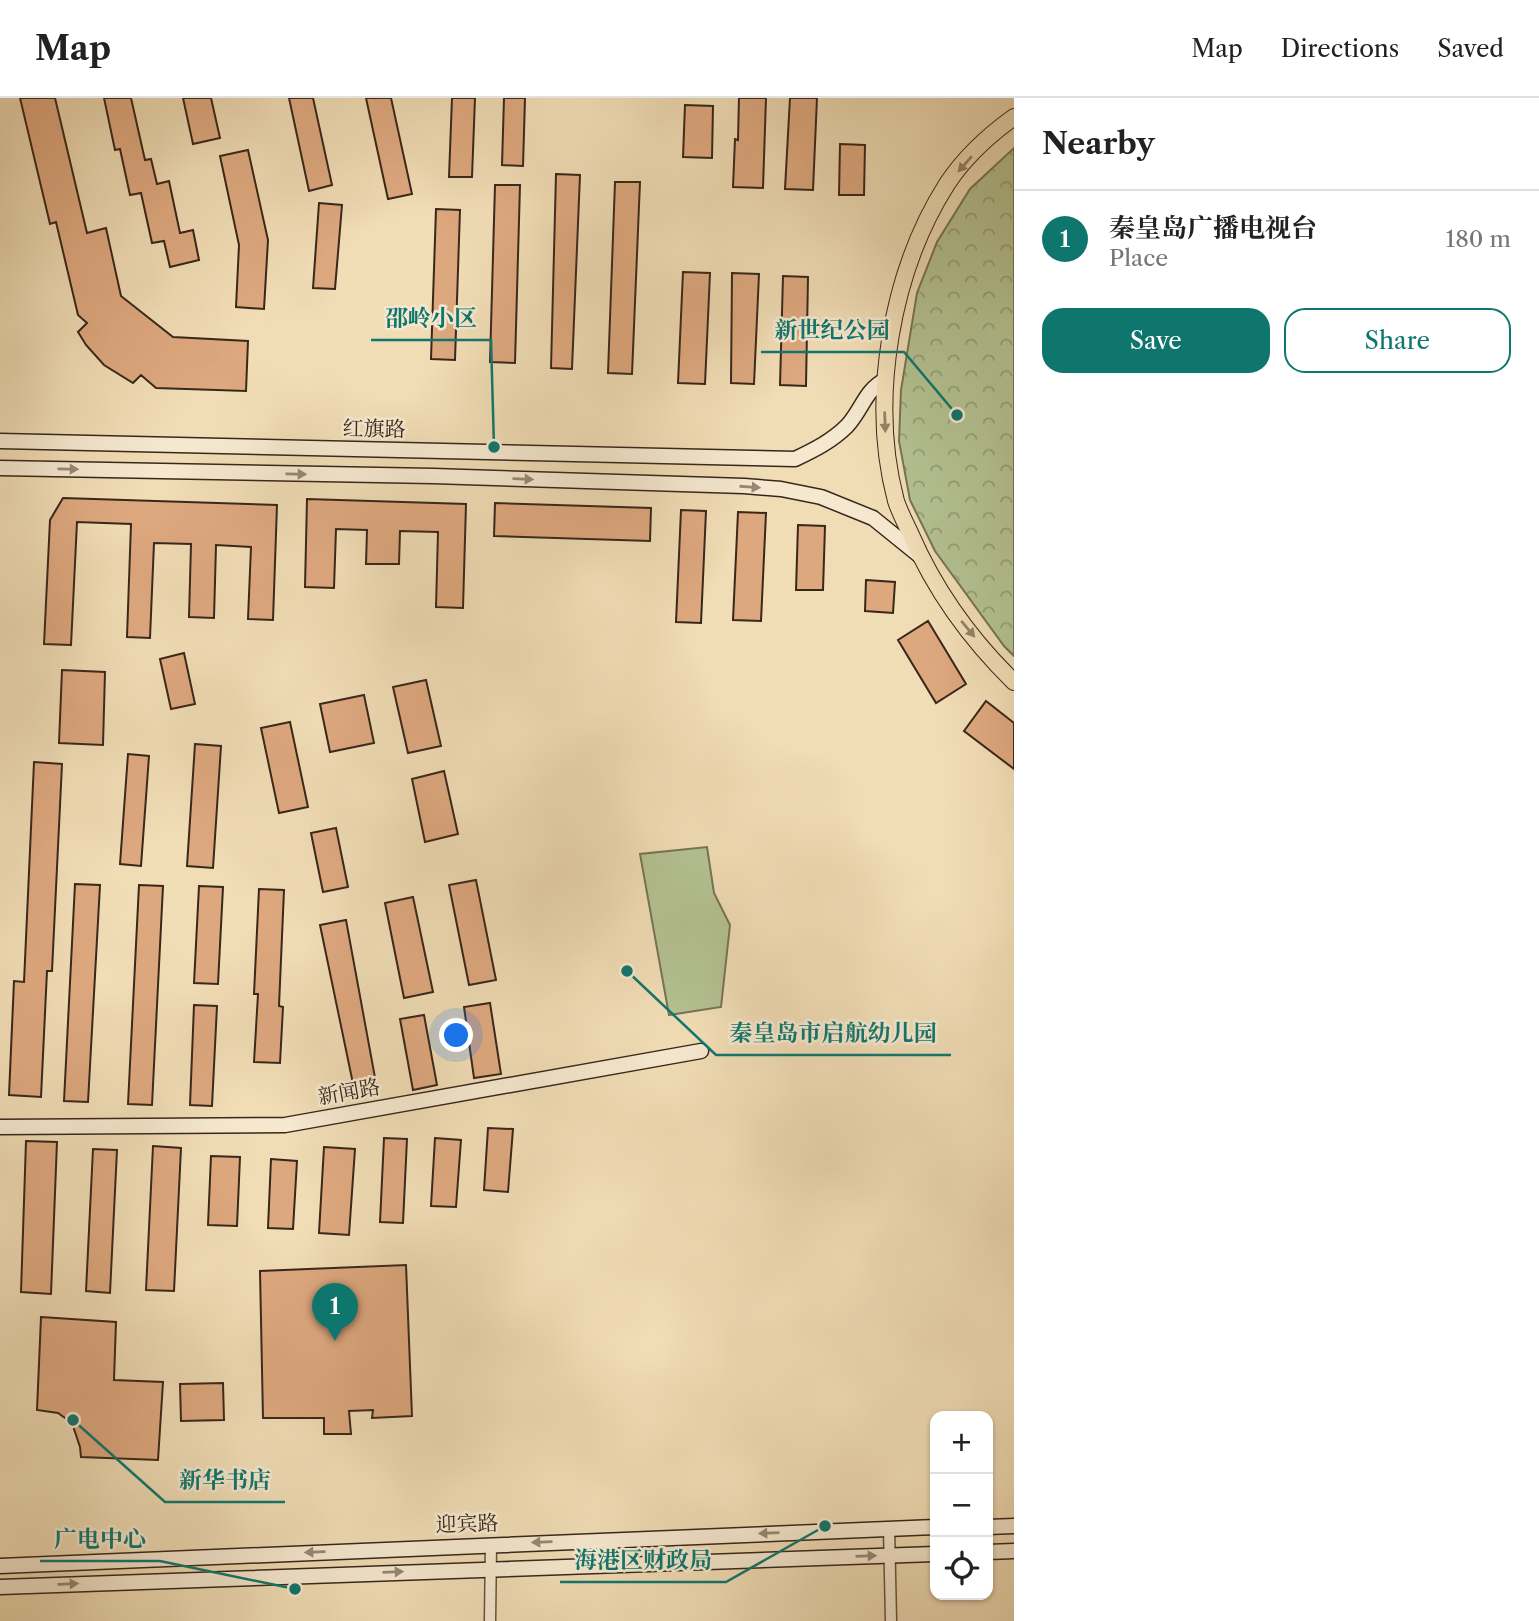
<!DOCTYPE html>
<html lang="en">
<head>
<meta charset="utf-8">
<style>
	:root { --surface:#fff; --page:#f2f2f2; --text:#222; --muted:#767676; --line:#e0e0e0; --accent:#0f766e }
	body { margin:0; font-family:"Libre Caslon Text","Noto Serif SC",serif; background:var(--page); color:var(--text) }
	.controls { position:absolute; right:21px; bottom:21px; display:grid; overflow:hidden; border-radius:14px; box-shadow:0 2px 5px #0004 }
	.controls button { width:63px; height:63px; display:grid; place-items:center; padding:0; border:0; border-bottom:2px solid var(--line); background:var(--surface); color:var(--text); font:35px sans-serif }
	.you { position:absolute; left:457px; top:938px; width:24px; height:24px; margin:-18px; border:5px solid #fff; border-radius:50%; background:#1a73e8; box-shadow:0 0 0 10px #1a73e833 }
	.badge { display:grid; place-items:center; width:46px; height:46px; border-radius:50%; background:var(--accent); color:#fff; font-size:23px; font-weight:700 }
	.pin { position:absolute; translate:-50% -58px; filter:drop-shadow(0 2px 4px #0008) }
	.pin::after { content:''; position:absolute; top:37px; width:24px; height:21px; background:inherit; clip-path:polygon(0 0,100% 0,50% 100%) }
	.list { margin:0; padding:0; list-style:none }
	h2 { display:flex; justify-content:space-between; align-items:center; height:91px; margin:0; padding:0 28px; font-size:30px }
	h2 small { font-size:23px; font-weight:400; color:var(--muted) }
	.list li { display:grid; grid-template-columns:46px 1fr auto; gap:21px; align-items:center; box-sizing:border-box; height:98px; padding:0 28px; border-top:2px solid var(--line) }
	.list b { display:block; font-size:26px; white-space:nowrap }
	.list p { margin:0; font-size:23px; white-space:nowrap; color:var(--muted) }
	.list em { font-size:23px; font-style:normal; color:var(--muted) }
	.actions { display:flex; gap:14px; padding:21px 28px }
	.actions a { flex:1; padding:16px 0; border:2px solid var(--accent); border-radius:21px; text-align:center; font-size:24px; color:var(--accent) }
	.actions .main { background:var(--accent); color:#fff }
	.icon { flex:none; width:38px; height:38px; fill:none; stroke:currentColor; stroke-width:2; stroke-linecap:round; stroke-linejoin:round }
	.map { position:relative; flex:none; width:1014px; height:1523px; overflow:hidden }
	header { display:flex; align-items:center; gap:42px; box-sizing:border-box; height:98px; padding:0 35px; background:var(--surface); border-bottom:2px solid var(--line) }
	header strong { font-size:33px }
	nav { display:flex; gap:38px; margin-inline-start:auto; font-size:24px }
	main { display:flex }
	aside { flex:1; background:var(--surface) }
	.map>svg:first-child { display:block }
	.green { fill:#b4c292; stroke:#767456; stroke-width:2 }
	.forest { fill:url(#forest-crowns); stroke:#767456; stroke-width:2 }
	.building { fill:#dea87f; stroke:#38271b; stroke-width:2 }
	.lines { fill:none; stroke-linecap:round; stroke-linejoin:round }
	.street-casing { stroke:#665442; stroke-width:13 }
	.secondary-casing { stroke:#38271b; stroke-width:17 }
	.primary-casing { stroke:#38271b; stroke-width:18 }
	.street { stroke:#f5e8cf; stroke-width:10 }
	.secondary { stroke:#f5e8cf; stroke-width:14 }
	.primary { stroke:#f0dcb5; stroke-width:16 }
	.oneway { fill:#948268 }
	.oneway2 { fill:#968875 }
	.labels { text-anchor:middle; stroke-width:5; stroke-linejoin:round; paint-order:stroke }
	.street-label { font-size:21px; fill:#38271b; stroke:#f5e8cf }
	.leader { fill:none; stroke:#0f766e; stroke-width:2.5 }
	.callout-dot { fill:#0f766e; stroke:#f5e8cf; stroke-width:2.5 }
	.callout-label { font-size:23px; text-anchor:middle; font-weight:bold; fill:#0f766e; stroke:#f5e8cf; stroke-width:5; stroke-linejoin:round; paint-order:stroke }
</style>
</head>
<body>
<header>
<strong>Map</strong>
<nav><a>Map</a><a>Directions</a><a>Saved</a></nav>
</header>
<main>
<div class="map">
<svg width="1014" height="1523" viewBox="0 0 1014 1523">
	<defs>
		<pattern id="forest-crowns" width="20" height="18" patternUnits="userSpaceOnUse" patternTransform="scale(1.75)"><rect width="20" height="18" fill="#b4c292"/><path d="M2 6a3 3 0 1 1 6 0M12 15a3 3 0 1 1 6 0" fill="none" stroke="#939e76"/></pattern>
	</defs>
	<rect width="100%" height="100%" fill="#f0dcb5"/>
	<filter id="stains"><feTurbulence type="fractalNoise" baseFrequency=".00286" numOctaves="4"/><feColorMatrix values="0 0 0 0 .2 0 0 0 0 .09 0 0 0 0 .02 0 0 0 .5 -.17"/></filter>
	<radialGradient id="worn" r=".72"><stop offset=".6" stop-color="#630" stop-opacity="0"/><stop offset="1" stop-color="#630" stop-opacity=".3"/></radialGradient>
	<path class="green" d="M 707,749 L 714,795 L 730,827 L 721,909 L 669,917 L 640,756 Z"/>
	<path class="forest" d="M 1014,50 L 1014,558 L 1004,548 L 935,453 L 910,402 L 899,343 L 901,292 L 917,195 L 937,144 L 970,91 Z"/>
	<path class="building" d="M 20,0 L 55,0 L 87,135 L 106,130 L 121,198 L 173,239 L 248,243 L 246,293 L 156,290 L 141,277 L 133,285 L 104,267 L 86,247 L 78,234 L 87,225 L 78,217 L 56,124 L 50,126 Z
		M 104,0 L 131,0 L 145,62 L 151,61 L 157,86 L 169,83 L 180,135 L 193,132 L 199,162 L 170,169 L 164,143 L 152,145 L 141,95 L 130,97 L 120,51 L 115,52 Z
		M 183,0 L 211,0 L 220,40 L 193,46 Z
		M 289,0 L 313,0 L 332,87 L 309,93 Z
		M 366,0 L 391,0 L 412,96 L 388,101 Z
		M 452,0 L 475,0 L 472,79 L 449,79 Z
		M 504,0 L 525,0 L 523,68 L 502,67 Z
		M 739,0 L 766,0 L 763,90 L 733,89 L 735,41 L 738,42 Z
		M 790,0 L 817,0 L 813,92 L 785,91 Z
		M 685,7 L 713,8 L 712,60 L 683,59 Z
		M 840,46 L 865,47 L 864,97 L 839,97 Z
		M 248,52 L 268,142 L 264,211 L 236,209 L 239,147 L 220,58 Z
		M 556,76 L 580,77 L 572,271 L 551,270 Z
		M 615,84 L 640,84 L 632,276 L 608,275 Z
		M 495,87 L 520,87 L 515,265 L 490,264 Z
		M 319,105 L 342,107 L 335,191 L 313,190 Z
		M 436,111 L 460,112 L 455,262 L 431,261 Z
		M 683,174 L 710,175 L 705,286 L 678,285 Z
		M 732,175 L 759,176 L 754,286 L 731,285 Z
		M 783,178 L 808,179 L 806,288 L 780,287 Z
		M 63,400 L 277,407 L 273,522 L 248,521 L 251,449 L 216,447 L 214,520 L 189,519 L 191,446 L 154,445 L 150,540 L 127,539 L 131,426 L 77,424 L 71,547 L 44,546 L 50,422 Z
		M 307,401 L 466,406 L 463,510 L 436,509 L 438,434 L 400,433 L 399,466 L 366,466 L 367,432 L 336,431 L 334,490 L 305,489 Z
		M 495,405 L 651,410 L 650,443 L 494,438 Z
		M 681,412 L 706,413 L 701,525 L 676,524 Z
		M 738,414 L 766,415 L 761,523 L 733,522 Z
		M 798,427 L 825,428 L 823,492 L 796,492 Z
		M 866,482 L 895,484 L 893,515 L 865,513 Z
		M 928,523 L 966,586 L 936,605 L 898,542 Z
		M 184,555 L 195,606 L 171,611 L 160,561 Z
		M 62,572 L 105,574 L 103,647 L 59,645 Z
		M 426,582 L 441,648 L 408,655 L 393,589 Z
		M 364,597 L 374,645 L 330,654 L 320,606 Z
		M 986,603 L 1014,625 L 1014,671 L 964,633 Z
		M 290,624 L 308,709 L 279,715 L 261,630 Z
		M 195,646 L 221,648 L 213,770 L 187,768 Z
		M 128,656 L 149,658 L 141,768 L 120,766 Z
		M 34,664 L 62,666 L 52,873 L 47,873 L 41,999 L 9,997 L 14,883 L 24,884 Z
		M 444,673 L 458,736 L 425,744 L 412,681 Z
		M 336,730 L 348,789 L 323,794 L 311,735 Z
		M 476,782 L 496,882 L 469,887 L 449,787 Z
		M 75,786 L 100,787 L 88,1004 L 64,1003 Z
		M 139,787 L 163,788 L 152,1007 L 128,1006 Z
		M 199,788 L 223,789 L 218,886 L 194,885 Z
		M 259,791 L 284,792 L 279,908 L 283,909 L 280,965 L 254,964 L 258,896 L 254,896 Z
		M 413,799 L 433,894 L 404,900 L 385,805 Z
		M 346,822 L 378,996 L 356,1000 L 320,827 Z
		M 490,905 L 501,976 L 474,980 L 464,909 Z
		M 194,907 L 217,908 L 212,1008 L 190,1007 Z
		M 424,917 L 437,987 L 413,992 L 400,921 Z
		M 488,1030 L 513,1031 L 508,1094 L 484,1092 Z
		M 384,1040 L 407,1041 L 403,1125 L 380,1124 Z
		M 435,1040 L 461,1042 L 456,1109 L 431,1108 Z
		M 26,1043 L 57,1044 L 51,1196 L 21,1194 Z
		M 153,1048 L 181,1050 L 174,1193 L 146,1192 Z
		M 324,1049 L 355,1051 L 349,1137 L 319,1135 Z
		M 93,1051 L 117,1052 L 110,1195 L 86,1193 Z
		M 211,1058 L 240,1059 L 237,1128 L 208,1127 Z
		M 271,1061 L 297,1063 L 293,1131 L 268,1130 Z
		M 406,1167 L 412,1318 L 372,1320 L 373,1312 L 349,1313 L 351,1336 L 324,1336 L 324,1320 L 263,1320 L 260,1173 Z
		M 41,1219 L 116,1224 L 114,1282 L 163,1284 L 158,1362 L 81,1359 L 80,1349 L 72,1325 L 58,1315 L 37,1312 Z
		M 223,1285 L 224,1322 L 181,1323 L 180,1286 Z"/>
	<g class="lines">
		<g class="street-casing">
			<path id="street" d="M 889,1430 L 891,1523
				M 490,1523 L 491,1446"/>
		</g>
		<g class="secondary-casing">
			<path id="secondary" d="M 0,343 L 795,361 C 814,352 832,343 847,328 C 862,312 865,292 885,282
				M 0,370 L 433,378 L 744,388 L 781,391 L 821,399 L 873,420 L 920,458
				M 0,1029 L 285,1027 L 701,953
				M 988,1429 L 1014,1428
				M 988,1454 L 1014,1453
				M 0,1468 L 935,1429
				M 0,1489 L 935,1456"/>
		</g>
		<g class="primary-casing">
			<path id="primary" d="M 1014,19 C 989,37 964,60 947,86 C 891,174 869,302 896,403 C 900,415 906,426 911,437 C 935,492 971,542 1014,584"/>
		</g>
		<use href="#street" class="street"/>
		<use href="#secondary" class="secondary"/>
		<use href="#primary" class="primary"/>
	</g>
	<defs><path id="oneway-solid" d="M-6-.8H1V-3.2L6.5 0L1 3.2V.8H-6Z" transform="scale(1.75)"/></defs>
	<g class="oneway">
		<use href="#oneway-solid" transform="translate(965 66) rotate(131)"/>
		<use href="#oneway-solid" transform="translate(885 324) rotate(88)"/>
		<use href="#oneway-solid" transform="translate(968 531) rotate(50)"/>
	</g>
	<g class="oneway2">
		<use href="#oneway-solid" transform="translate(68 371) rotate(1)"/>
		<use href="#oneway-solid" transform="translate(296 376) rotate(1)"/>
		<use href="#oneway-solid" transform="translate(523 381) rotate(2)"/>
		<use href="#oneway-solid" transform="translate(750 389) rotate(4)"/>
		<use href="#oneway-solid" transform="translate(769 1435) rotate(178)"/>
		<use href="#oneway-solid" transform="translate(542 1444) rotate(178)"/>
		<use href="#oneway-solid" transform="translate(315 1454) rotate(178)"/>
		<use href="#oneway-solid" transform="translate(866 1458) rotate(-2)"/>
		<use href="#oneway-solid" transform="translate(393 1474) rotate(-2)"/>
		<use href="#oneway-solid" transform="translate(68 1486) rotate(-2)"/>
	</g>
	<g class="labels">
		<g class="street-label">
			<text transform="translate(374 331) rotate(1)" y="7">红旗路</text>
			<text transform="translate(349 994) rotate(-10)" y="7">新闻路</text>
			<text transform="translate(467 1426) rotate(-2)" y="7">迎宾路</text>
		</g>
	</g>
	<path class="leader" d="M494 349L491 242H371M957 317L904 254H761M627 873L716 957H951M73 1322L165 1404H285M295 1491L160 1463H40M825 1428L726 1484H560"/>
	<g class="callout-dot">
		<circle cx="494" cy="349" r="7"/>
		<circle cx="957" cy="317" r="7"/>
		<circle cx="627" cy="873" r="7"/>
		<circle cx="73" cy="1322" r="7"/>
		<circle cx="295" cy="1491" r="7"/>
		<circle cx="825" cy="1428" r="7"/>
	</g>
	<g class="callout-label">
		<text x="431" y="228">邵岭小区</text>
		<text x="832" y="240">新世纪公园</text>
		<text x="833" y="943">秦皇岛市启航幼儿园</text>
		<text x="225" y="1390">新华书店</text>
		<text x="100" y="1449">广电中心</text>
		<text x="643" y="1470">海港区财政局</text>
	</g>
	<rect width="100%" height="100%" filter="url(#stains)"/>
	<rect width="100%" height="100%" fill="url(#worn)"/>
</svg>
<div class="controls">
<button>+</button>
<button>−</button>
<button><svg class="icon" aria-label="locate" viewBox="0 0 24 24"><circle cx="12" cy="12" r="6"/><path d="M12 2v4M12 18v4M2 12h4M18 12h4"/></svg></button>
</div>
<div class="you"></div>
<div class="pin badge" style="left:335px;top:1243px">1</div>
</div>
<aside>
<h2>Nearby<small></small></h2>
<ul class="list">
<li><span class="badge">1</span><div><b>秦皇岛广播电视台</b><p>Place</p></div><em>180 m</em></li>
</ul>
<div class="actions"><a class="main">Save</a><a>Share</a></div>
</aside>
</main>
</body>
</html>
